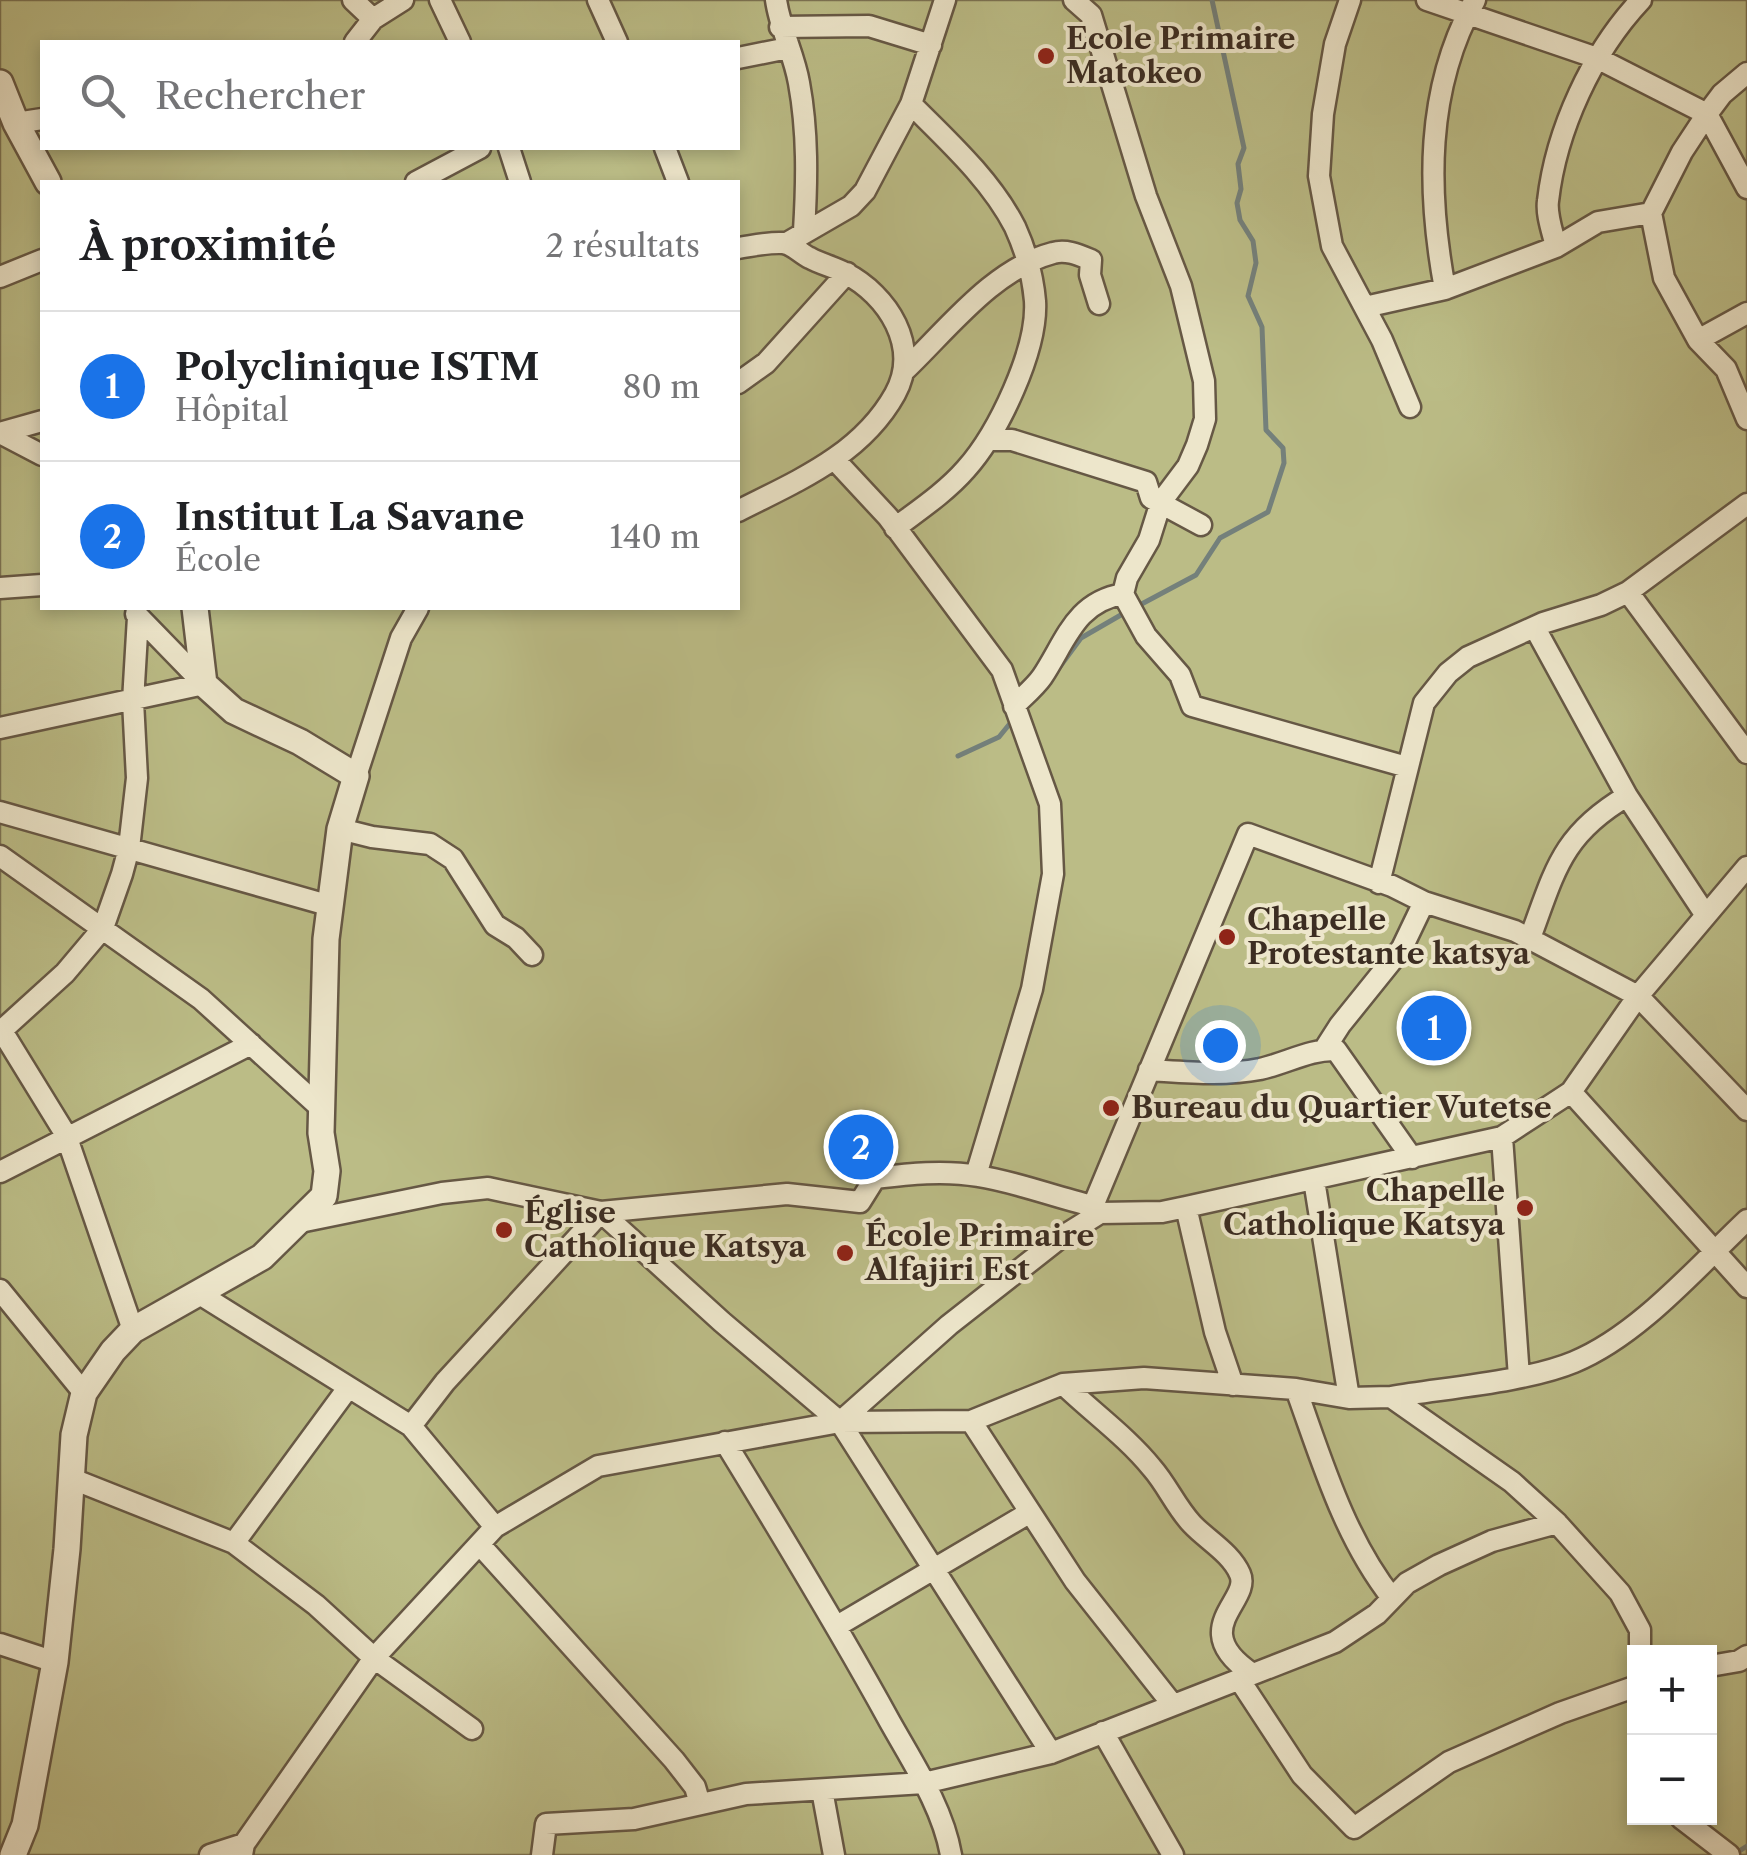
<!DOCTYPE html>
<html lang="fr">
<head>
<meta charset="utf-8">
<style>
	:root { --surface:#fff; --page:#f2f2f2; --text:#202124; --muted:#757577; --line:#e0e0e0; --accent:#1a73e8 }
	body { margin:0; font-family:"Libre Caslon Text",serif; background:var(--page); color:var(--text) }
	.controls { position:absolute; right:30px; bottom:30px; display:grid; overflow:hidden; border-radius:0px; box-shadow:0 5px 15px #0003 }
	.controls button { width:90px; height:90px; display:grid; place-items:center; padding:0; border:0; border-bottom:2px solid var(--line); background:var(--surface); color:var(--text); font:50px sans-serif }
	.you { position:absolute; left:1220px; top:1045px; width:35px; height:35px; margin:-25px; border:8px solid #fff; border-radius:50%; background:#1a73e8; box-shadow:0 0 0 15px #1a73e833 }
	.badge { display:grid; place-items:center; width:65px; height:65px; border-radius:50%; background:var(--accent); color:#fff; font-size:32px; font-weight:700 }
	.pin { position:absolute; translate:-50% -50%; border:5px solid #fff; box-shadow:0 2px 10px #0006 }
	.list { margin:0; padding:0; list-style:none }
	h2 { display:flex; justify-content:space-between; align-items:center; height:130px; margin:0; padding:0 40px; font-size:42px }
	h2 small { font-size:32px; font-weight:400; color:var(--muted) }
	.list li { display:grid; grid-template-columns:65px 1fr auto; gap:30px; align-items:center; box-sizing:border-box; height:150px; padding:0 40px; border-top:2px solid var(--line) }
	.list b { display:block; font-size:38px; white-space:nowrap }
	.list p { margin:0; font-size:32px; white-space:nowrap; color:var(--muted) }
	.list em { font-size:32px; font-style:normal; color:var(--muted) }
	.icon { flex:none; width:55px; height:55px; fill:none; stroke:currentColor; stroke-width:2; stroke-linecap:round; stroke-linejoin:round }
	.map { position:relative; flex:none; width:1747px; height:1855px; overflow:hidden }
	.search { position:absolute; background:var(--surface); box-shadow:0 5px 15px #0003; left:40px; top:40px; width:700px; height:110px; display:flex; align-items:center; gap:25px; box-sizing:border-box; padding:0 35px; border-radius:0px; color:var(--muted); font-size:38px }
	.panel { position:absolute; background:var(--surface); box-shadow:0 5px 15px #0003; left:40px; top:180px; width:700px; height:430px; border-radius:0px }
	.map>svg:first-child { display:block }
	.green { fill:#bbbc86; stroke:#7c7454; stroke-width:2.5; fill-rule:evenodd }
	.lines { fill:none; stroke-linecap:round; stroke-linejoin:round }
	.stream { stroke:#74807b; stroke-width:5 }
	.minor-casing { stroke:#665845; stroke-width:25 }
	.tertiary-casing { stroke:#665845; stroke-width:30 }
	.minor { stroke:#ede6cb; stroke-width:20 }
	.tertiary { stroke:#ede6cb; stroke-width:25 }
	.poi-dot { fill:#8f2418; stroke:#ede6cb; stroke-width:4 }
	.labels { text-anchor:middle; stroke-width:8; stroke-linejoin:round; paint-order:stroke }
	.poi-label { font-size:30px; font-weight:bold; fill:#3c2d22; stroke:#ede6cb; text-anchor:start }
</style>
</head>
<body>
<div class="map">
<svg width="1747" height="1855" viewBox="0 0 1747 1855">
	<rect width="100%" height="100%" fill="#e4d8af"/>
	<filter id="stains"><feTurbulence type="fractalNoise" baseFrequency=".002" numOctaves="4"/><feColorMatrix values="0 0 0 0 .2 0 0 0 0 .09 0 0 0 0 .02 0 0 0 .5 -.17"/></filter>
	<radialGradient id="worn" r=".72"><stop offset=".6" stop-color="#630" stop-opacity="0"/><stop offset="1" stop-color="#630" stop-opacity=".3"/></radialGradient>
	<path class="green" d="M 0,0 L 1747,0 L 1747,1855 L 0,1855 ZM 42,42 L 738,42 L 738,148 L 42,148 ZM 42,182 L 738,182 L 738,608 L 42,608 ZM 1634,1652 L 1710,1652 L 1710,1818 L 1634,1818 Z"/>
	<g class="lines">
		<path class="stream" d="M 1136,607 L 1196,575 L 1220,538 L 1268,512 L 1284,463 L 1283,448 L 1266,430 L 1262,327 L 1248,296 L 1256,263 L 1253,241 L 1240,220 L 1237,203 L 1241,189 L 1238,164 L 1244,148 L 1212,0
			M 1056,672 L 1081,638 L 1126,612
			M 958,756 L 999,737 L 1012,721
			M 1736,1853 L 1747,1846"/>
		<g class="minor-casing">
			<path id="minor" d="M 353,0 L 373,19
				M 440,0 L 460,42
				M 598,0 L 617,42
				M 776,0 C 780,29 794,54 799,83 C 808,132 807,181 804,231
				M 1074,0 L 1091,15 L 1146,196 L 1181,286 L 1204,381 L 1205,419 L 1197,445 L 1188,466 L 1161,502 L 1149,540 L 1127,578 L 1123,594 L 1146,636 L 1180,675 L 1192,706 L 1407,767
				M 1350,0 L 1335,44 L 1323,114 L 1319,176 L 1332,246 L 1382,340 L 1410,407
				M 1427,0 L 1597,58 L 1707,114 L 1747,188
				M 780,27 L 869,26 L 931,45
				M 355,42 L 373,19 L 403,0
				M 738,58 L 788,48
				M 1747,73 L 1722,94 L 1707,114 L 1682,152 L 1651,213 L 1664,278 L 1698,340 L 1726,369 L 1747,419
				M 16,123 L 42,119
				M 509,148 L 520,182
				M 665,148 L 678,182
				M 416,182 L 480,148
				M 787,243 L 851,206 L 865,191 L 911,104 L 945,0
				M 1556,247 C 1553,233 1546,215 1548,201 C 1556,130 1592,52 1641,0
				M 738,248 C 752,246 769,242 783,243 C 793,244 801,254 810,258 C 821,264 834,267 845,273 C 888,295 921,347 895,394 C 861,455 797,481 738,511
				M 0,277 L 42,260
				M 1445,289 C 1427,192 1425,89 1475,0
				M 1365,307 L 1445,289 L 1556,247 L 1598,222 L 1651,213
				M 1698,340 L 1747,313
				M 905,370 C 948,329 993,269 1053,253 C 1066,249 1079,255 1091,260 L 1090,275 L 1099,304
				M 738,383 L 766,363 L 847,273
				M 0,433 L 42,455
				M 0,433 L 42,421
				M 988,440 L 1012,440 L 1146,482 L 1151,498 L 1201,525
				M 835,460 L 888,517 L 1002,670 L 1050,804 L 1053,874 L 1032,989 L 976,1175
				M 895,528 C 919,510 946,492 966,469 C 998,433 1038,350 1035,301 C 1033,277 1025,249 1015,227 C 991,180 948,141 911,104
				M 0,588 L 42,585
				M 1628,592 L 1747,753
				M 136,614 L 204,684
				M 1535,628 L 1627,796 L 1705,914
				M 1014,706 C 1023,697 1035,687 1042,677 C 1066,641 1075,602 1123,594
				M 0,728 L 204,684
				M 356,776 L 401,638 L 418,608
				M 0,812 L 331,906
				M 340,829 L 372,837 L 430,844 L 453,859 L 495,925 L 516,938 L 532,955
				M 0,856 L 201,999 L 323,1110
				M 1379,883 L 1424,703 L 1448,673 L 1468,657 L 1543,623 L 1601,605 L 1628,592 L 1747,504
				M 1530,938 C 1555,871 1561,835 1627,796
				M 2,1031 L 66,1135 L 133,1330
				M 0,1032 L 65,973 L 103,928 L 122,874 L 129,848 L 137,778 L 133,701 L 138,617
				M 1324,1050 L 1340,1025 L 1402,948 L 1424,902
				M 1149,1070 C 1185,1072 1224,1076 1260,1069 C 1287,1063 1310,1049 1336,1050 L 1412,1158
				M 1571,1092 L 1747,1287
				M 1502,1137 L 1519,1377
				M 0,1172 L 251,1044
				M 1314,1180 L 1349,1398
				M 1093,1206 L 1248,834 L 1392,886 L 1424,902 L 1515,931 L 1638,996 L 1747,1110
				M 1186,1207 L 1215,1332 L 1233,1385
				M 601,1212 L 722,1322 L 840,1422 L 1051,1753
				M 300,1222 L 442,1193 L 488,1188 L 601,1212 L 787,1194 L 860,1202 L 875,1178 C 909,1174 944,1170 978,1176 C 1017,1182 1054,1197 1093,1206 L 1100,1213
				M 0,1290 L 84,1393
				M 198,1293 L 411,1426 L 445,1382 L 601,1212
				M 1063,1384 C 1092,1412 1127,1437 1152,1468 C 1167,1485 1176,1507 1192,1524 C 1207,1540 1231,1553 1240,1574 C 1252,1601 1186,1628 1251,1673
				M 1296,1389 C 1322,1461 1344,1537 1392,1598
				M 1391,1397 C 1444,1388 1526,1382 1574,1362 C 1639,1335 1696,1268 1747,1220
				M 971,1421 L 1075,1581 L 1173,1705
				M 840,1422 L 949,1325 L 1060,1238 L 1100,1213 L 1162,1212 L 1186,1207 L 1502,1137 L 1571,1092 L 1638,996 L 1747,867
				M 411,1426 L 495,1527
				M 725,1442 C 782,1535 838,1627 890,1722 C 913,1763 943,1808 951,1855
				M 70,1478 L 234,1543 L 316,1605 L 374,1658 L 472,1729
				M 234,1543 L 348,1388
				M 481,1546 L 674,1760 L 695,1787 L 700,1804
				M 837,1626 L 1029,1513
				M 0,1644 L 55,1662
				M 1710,1666 L 1739,1661 L 1747,1656
				M 1239,1679 L 1302,1775 L 1354,1828 L 1449,1762 L 1560,1713 L 1634,1687
				M 1103,1732 L 1173,1855
				M 822,1790 L 834,1855
				M 1681,1818 L 1729,1855
				M 210,1855 L 244,1844
				M 242,1855 L 244,1844 L 374,1658 L 495,1527 L 598,1466 L 840,1422 L 971,1421 L 1063,1384 L 1144,1378 L 1296,1389 L 1349,1398 L 1391,1397 L 1512,1482 L 1557,1523 L 1620,1593 L 1640,1630 L 1640,1652
				M 542,1855 L 546,1824 L 634,1819 L 746,1794 L 924,1783 L 1051,1753 L 1335,1642 L 1377,1614 L 1407,1583 L 1439,1565 L 1492,1541 L 1557,1523"/>
		</g>
		<g class="tertiary-casing">
			<path id="tertiary" d="M 0,83 L 16,123 L 48,182
				M 13,1855 L 25,1825 L 55,1662 L 67,1549 L 74,1435 L 84,1393 L 113,1351 L 133,1330 L 262,1257 L 324,1196 L 327,1171 L 321,1133 L 326,939 L 340,829 L 356,776 L 300,742 L 234,711 L 204,684 L 195,608"/>
		</g>
		<use href="#minor" class="minor"/>
		<use href="#tertiary" class="tertiary"/>
	</g>
	<g class="poi-dot">
		<circle cx="1046" cy="56" r="10"/>
		<circle cx="1227" cy="937" r="10"/>
		<circle cx="1111" cy="1108" r="10"/>
		<circle cx="1525" cy="1208" r="10"/>
		<circle cx="504" cy="1230" r="10"/>
		<circle cx="845" cy="1253" r="10"/>
	</g>
	<g class="labels">
		<g class="poi-label">
			<text x="1066" y="49">Ecole Primaire<tspan x="1066" dy="34">Matokeo</tspan></text>
			<text x="1247" y="930">Chapelle<tspan x="1247" dy="34">Protestante katsya</tspan></text>
			<text x="1131" y="1118">Bureau du Quartier Vutetse</text>
			<text x="1505" y="1201" text-anchor="end">Chapelle<tspan x="1505" dy="34">Catholique Katsya</tspan></text>
			<text x="524" y="1223">Église<tspan x="524" dy="34">Catholique Katsya</tspan></text>
			<text x="865" y="1246">École Primaire<tspan x="865" dy="34">Alfajiri Est</tspan></text>
		</g>
	</g>
	<rect width="100%" height="100%" filter="url(#stains)"/>
	<rect width="100%" height="100%" fill="url(#worn)"/>
</svg>
<div class="controls">
<button>+</button>
<button>−</button>
</div>
<div class="you"></div>
<div class="pin badge" style="left:1434px;top:1028px">1</div>
<div class="pin badge" style="left:861px;top:1147px">2</div>
<div class="search"><svg class="icon" aria-label="search" viewBox="0 0 24 24"><circle cx="10" cy="10" r="6"/><path d="M15 15l6 6"/></svg>Rechercher</div>
<section class="panel">
<h2>À proximité<small>2 résultats</small></h2>
<ul class="list">
<li><span class="badge">1</span><div><b>Polyclinique ISTM</b><p>Hôpital</p></div><em>80 m</em></li>
<li><span class="badge">2</span><div><b>Institut La Savane</b><p>École</p></div><em>140 m</em></li>
</ul>
</section>
</div>
</body>
</html>
